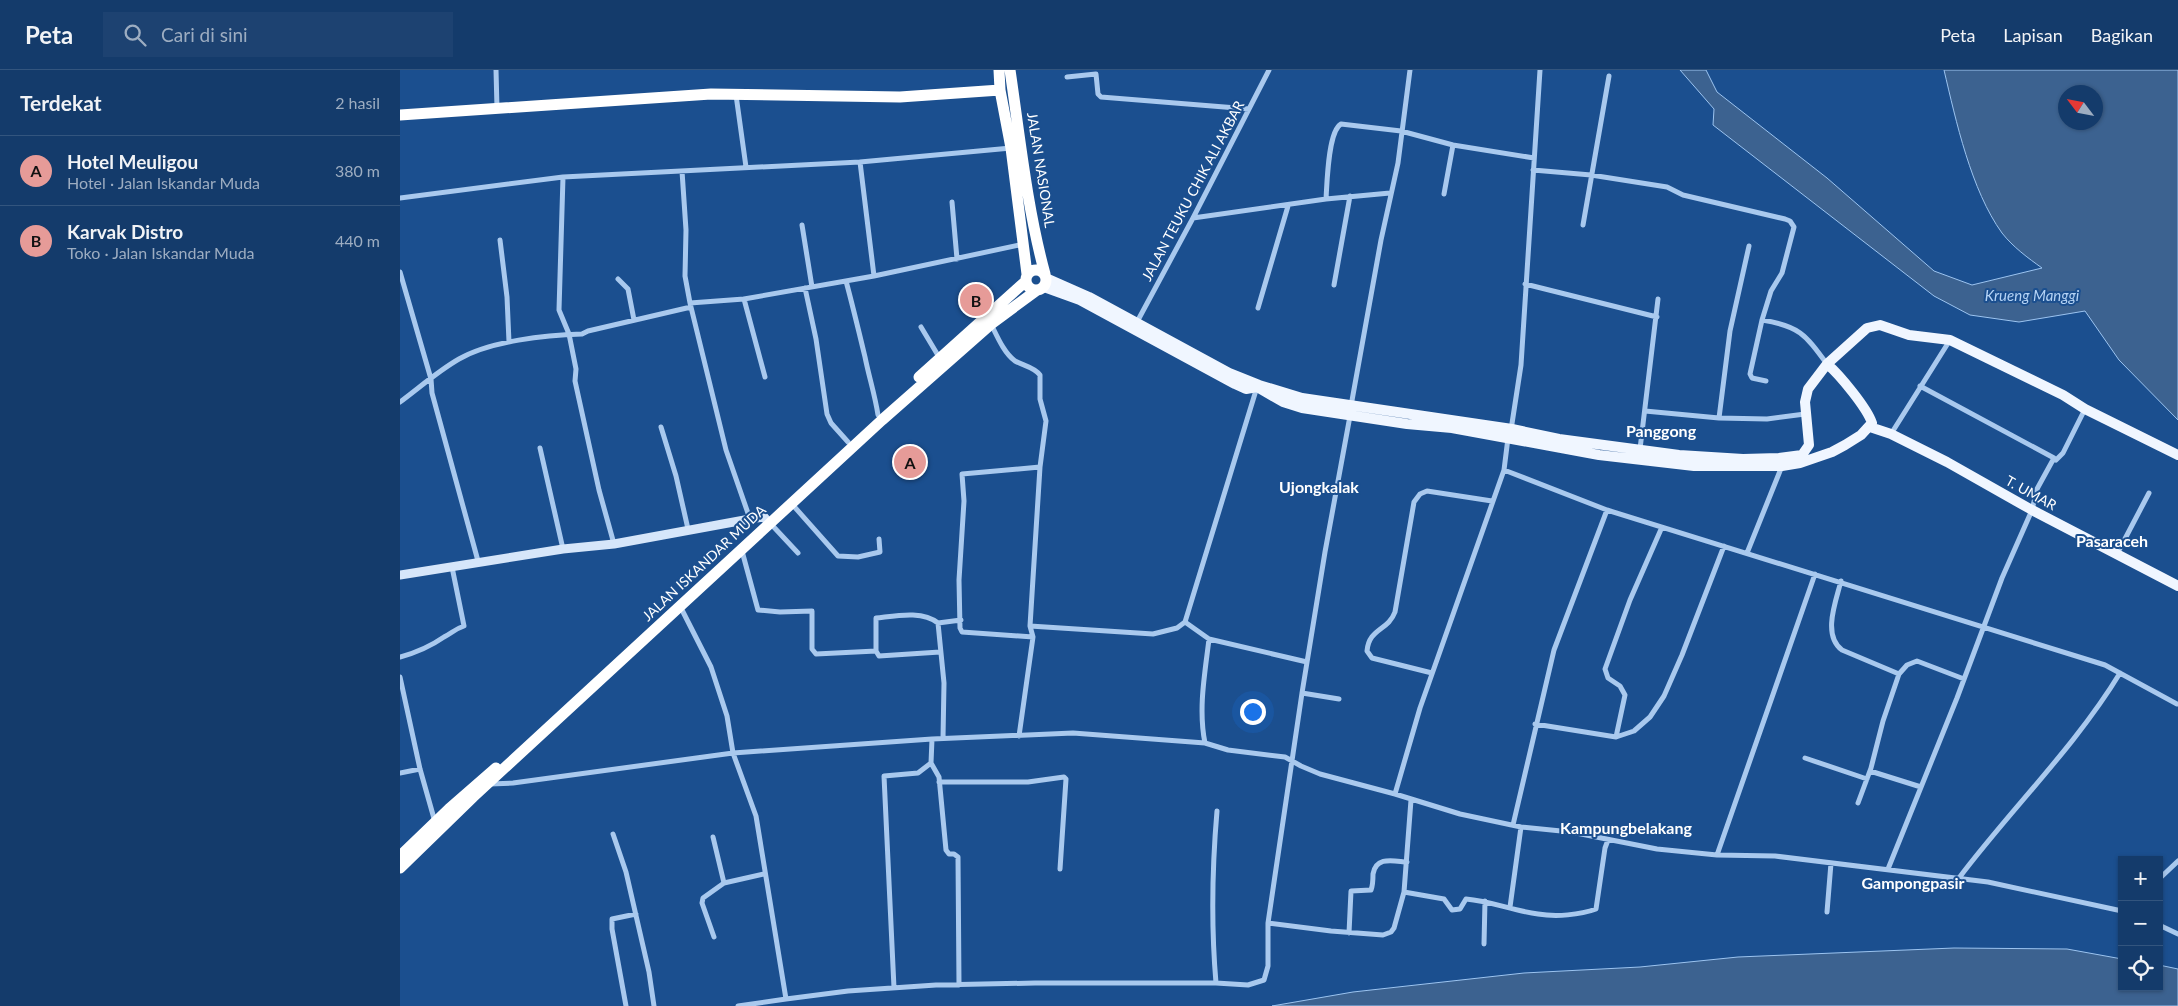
<!DOCTYPE html>
<html lang="id">
<head>
<meta charset="utf-8">
<style>
	:root { --surface:#143b6b; --page:#1d4271; --text:#f1f3f6; --muted:#9dadc1; --line:#33557e; --accent:#e69b98 }
	body { margin:0; font-family:Lato,sans-serif; background:var(--page); color:var(--text) }
	.controls { position:absolute; right:15px; bottom:15px; display:grid; overflow:hidden; border-radius:0px; box-shadow:0 1px 4px #0004 }
	.controls button { width:45px; height:45px; display:grid; place-items:center; padding:0; border:0; border-bottom:1px solid var(--line); background:var(--surface); color:var(--text); font:25px sans-serif }
	.compass { position:absolute; left:1658px; top:15px; width:45px; height:45px; border-radius:50%; background:var(--surface); box-shadow:0 1px 4px #0004; rotate:302deg }
	.you { position:absolute; left:852px; top:641px; width:18px; height:18px; margin:-12px; border:4px solid #fff; border-radius:50%; background:#1a73e8; box-shadow:0 0 0 8px #1a73e833 }
	.badge { display:grid; place-items:center; width:32px; height:32px; border-radius:50%; background:var(--accent); color:#111; font-size:16px; font-weight:700 }
	.pin { position:absolute; translate:-50% -50%; border:2px solid #fff; box-shadow:0 1px 5px #0006 }
	.list { margin:0; padding:0; list-style:none }
	h2 { display:flex; justify-content:space-between; align-items:center; height:65px; margin:0; padding:0 20px; font-size:21px }
	h2 small { font-size:16px; font-weight:400; color:var(--muted) }
	.list li { display:grid; grid-template-columns:32px 1fr auto; gap:15px; align-items:center; box-sizing:border-box; height:70px; padding:0 20px; border-top:1px solid var(--line) }
	.list b { display:block; font-size:19px; white-space:nowrap }
	.list p { margin:0; font-size:16px; white-space:nowrap; color:var(--muted) }
	.list em { font-size:16px; font-style:normal; color:var(--muted) }
	.icon { flex:none; width:28px; height:28px; fill:none; stroke:currentColor; stroke-width:2; stroke-linecap:round; stroke-linejoin:round }
	.map { position:relative; flex:none; width:1778px; height:936px; overflow:hidden }
	header { display:flex; align-items:center; gap:30px; box-sizing:border-box; height:70px; padding:0 25px; background:var(--surface); border-bottom:1px solid var(--line) }
	header strong { font-size:24px }
	nav { display:flex; gap:28px; margin-inline-start:auto; font-size:18px }
	.search { width:350px; height:45px; background:var(--page); display:flex; align-items:center; gap:12px; box-sizing:border-box; padding:0 18px; border-radius:0px; color:var(--muted); font-size:19px }
	main { display:flex }
	aside { flex:1; background:var(--surface) }
	.map>svg:first-child { display:block }
	.water { fill:#3c6290; stroke:#9cc4f0; fill-rule:evenodd }
	.lines { fill:none; stroke-linecap:round; stroke-linejoin:round }
	.street { stroke:#a9c9ee; stroke-width:5 }
	.secondary { stroke:#d6e6fa; stroke-width:9 }
	.primary { stroke:#f0f6ff; stroke-width:10 }
	.highway { stroke:#fff; stroke-width:11 }
	.labels { text-anchor:middle; stroke-width:4; stroke-linejoin:round; paint-order:stroke }
	.street-label { font-size:14px; fill:#fff; stroke:#1b4f8f }
	.water-label { font-size:15px; font-style:italic; fill:#b5d3f5; stroke:#1b4f8f }
	.quarter-label { font-size:16px; font-weight:bold; fill:#fff; stroke:#1b4f8f }
</style>
</head>
<body>
<header>
<strong>Peta</strong>
<div class="search"><svg class="icon" aria-label="search" viewBox="0 0 24 24"><circle cx="10" cy="10" r="6"/><path d="M15 15l6 6"/></svg>Cari di sini</div>
<nav><a>Peta</a><a>Lapisan</a><a>Bagikan</a></nav>
</header>
<main>
<aside>
<h2>Terdekat<small>2 hasil</small></h2>
<ul class="list">
<li><span class="badge">A</span><div><b>Hotel Meuligou</b><p>Hotel · Jalan Iskandar Muda</p></div><em>380 m</em></li>
<li><span class="badge">B</span><div><b>Karvak Distro</b><p>Toko · Jalan Iskandar Muda</p></div><em>440 m</em></li>
</ul>
</aside>
<div class="map">
<svg width="1778" height="936" viewBox="0 0 1778 936">
	<rect width="100%" height="100%" fill="#1b4f8f"/>
	<path class="water" d="M 1280,0 L 1306,0 L 1317,22 L 1427,108 L 1534,201 L 1572,215 L 1642,198 C 1628,188 1613,177 1602,163 C 1571,120 1556,51 1544,0 L 1778,0 L 1778,350 L 1719,290 L 1685,241 L 1619,252 L 1570,245 L 1534,226 L 1313,55 L 1314,39 ZM 1696,22 L 1696,52 L 1666,52 L 1666,22 Z
		M 1554,878 L 1667,879 L 1722,889 L 1722,917 L 1759,917 L 1759,895 L 1778,899 L 1778,936 L 872,936 L 953,922 L 1124,903 L 1240,897 L 1338,887 Z"/>
	<g class="lines">
		<path class="street" d="M 96,0 L 97,38
			M 667,7 L 696,4 L 698,24 L 701,27 L 849,39
			M 336,25 L 346,97
			M 460,92 L 474,206
			M 1133,100 L 1191,105 L 1267,117 L 1283,125 L 1385,149 L 1390,151 L 1394,157 L 1382,203 L 1371,221 L 1362,250 L 1350,304 L 1352,308 L 1366,311
			M 282,101 L 286,160 L 285,206 L 290,233 L 326,380 L 350,449
			M 163,107 L 159,240 L 169,264 L 176,299 L 175,311 L 199,420 L 214,474
			M 1044,124 L 1053,75
			M 0,128 L 163,107 L 460,92 L 611,78
			M 926,129 C 927,114 928,61 941,54 L 1001,61 L 1053,75 L 1134,88
			M 552,132 L 557,189
			M 793,148 L 926,129 L 990,123
			M 402,155 L 412,217
			M 1183,155 L 1209,6
			M 100,170 L 107,227 L 109,272
			M 0,202 L 31,309 L 32,323 L 78,491
			M 218,209 L 228,219 L 234,250
			M 446,211 C 453,237 459,262 465,287 C 469,307 475,325 478,345
			M 1125,214 L 1257,247
			M 934,215 L 950,126
			M 405,218 L 416,269 L 427,344 L 431,353 L 448,372
			M 344,229 L 365,307
			M 290,233 L 344,229 L 474,206 L 624,174
			M 858,238 L 888,136
			M 1362,250 C 1399,256 1405,264 1427,294
			M 737,252 L 793,148 L 869,0
			M 591,254 C 597,266 604,283 615,291 C 624,296 634,297 640,305 L 640,329 L 646,351 L 640,397 L 630,556 L 633,567 L 619,666
			M 521,257 L 539,287
			M 1520,316 L 1654,388
			M 0,332 C 19,318 38,301 59,289 C 90,271 146,265 182,264 L 188,261 L 291,237
			M 951,336 L 981,170 L 998,93 L 1010,0
			M 1245,341 L 1319,348 L 1367,349 L 1405,344
			M 1319,348 L 1330,261 L 1349,176
			M 261,357 L 276,406 L 288,459
			M 1111,360 L 1121,295 L 1140,0
			M 1491,364 L 1550,270
			M 140,378 L 163,479
			M 1240,379 L 1258,229
			M 1104,400 L 1207,440 L 1705,595 L 1777,634
			M 391,433 L 438,486 L 458,487 L 480,482 L 479,469
			M 370,453 L 398,483
			M 342,481 L 358,540 L 380,542 L 412,541 L 412,579 L 416,584 L 476,581
			M 1347,483 L 1382,396
			M 1717,484 L 1749,423
			M 1441,511 C 1436,531 1422,565 1442,580 L 1499,604
			M 280,536 L 311,597 L 327,646 L 333,683 L 356,746 L 386,929 L 338,936
			M 785,552 L 809,569 L 907,592
			M 538,553 L 561,550
			M 630,556 L 753,564 L 777,558 L 785,552 L 857,317
			M 633,567 L 562,562 L 560,558 L 559,510 L 564,431 L 562,404 L 640,397
			M 540,582 L 479,586 L 476,581 L 476,548 C 495,546 522,540 538,553 L 544,613 L 543,668
			M 0,587 C 15,583 31,576 44,567 C 52,563 55,559 64,556 L 52,497
			M 1032,603 L 972,588 L 967,581 C 969,558 988,561 995,542 L 1014,432 L 1020,424 L 1027,421 L 1092,431
			M 0,607 L 20,699 L 35,752
			M 902,623 L 939,629
			M 1135,654 L 1216,667 L 1234,661 L 1250,647 L 1264,626 L 1282,585 L 1324,476
			M 1216,667 L 1225,625 L 1220,616 L 1208,608 L 1205,599 L 1230,530 L 1262,457
			M 532,669 L 531,693 L 539,707 L 546,780 L 549,784 L 554,784 L 558,787 L 559,915
			M 805,673 C 798,639 805,603 809,569
			M 1405,688 L 1467,709
			M 1470,701 L 1521,717
			M 0,703 L 20,699
			M 539,712 L 628,712 L 664,707 L 666,709 L 660,799
			M 90,714 L 113,713 L 333,683 L 532,669 L 673,663 L 805,673 L 828,680 L 885,687 L 901,696 L 920,704 L 995,724 L 1060,744 L 1121,757 L 1171,762 L 1257,779 L 1317,785 L 1375,786 L 1588,812 L 1722,841
			M 995,724 L 1020,638 L 1104,400 L 1108,368
			M 1458,733 L 1471,698 L 1483,651 L 1499,604 L 1507,595 L 1517,591 L 1564,609
			M 1113,755 L 1154,580 L 1207,440
			M 213,764 L 226,802 L 249,902 L 254,936
			M 313,767 L 324,813
			M 1317,785 L 1415,504
			M 1488,799 L 1557,628 L 1602,508 L 1632,440 L 1637,419 L 1654,388 L 1656,390 L 1663,383 L 1685,339
			M 1559,808 C 1611,739 1675,677 1720,603
			M 1759,809 L 1778,791
			M 1004,822 L 1044,829 L 1052,840 L 1060,839 L 1066,829 C 1091,831 1114,841 1138,844 C 1156,847 1180,845 1196,839 L 1205,778 L 1208,770
			M 1110,837 L 1121,757
			M 1427,842 L 1431,793
			M 868,853 L 931,861 L 983,865 L 991,862 L 994,858 L 1004,822 L 1011,730
			M 1759,855 L 1778,864
			M 949,863 L 951,821 L 971,820 C 973,815 973,809 973,804 C 976,786 993,791 1007,792
			M 314,867 L 302,833 L 303,828 L 324,813 L 364,804
			M 1084,874 L 1085,831
			M 816,913 C 811,855 812,799 817,741
			M 494,918 L 484,706 L 518,703 L 531,693
			M 386,929 L 448,921 L 536,915 L 635,913 L 816,913 L 848,915 L 864,910 L 868,896 L 868,853 L 902,623 L 925,482 L 950,346
			M 226,936 L 212,859 L 212,849 L 236,844"/>
		<path class="secondary" d="M 0,505 L 163,479 L 214,474 L 350,449 L 364,447 L 369,453"/>
		<path class="primary" d="M 646,208 L 689,227 L 829,303 L 859,315 L 902,328 L 1112,359 L 1159,369 L 1279,385 L 1343,389 L 1379,388 L 1402,385 L 1409,375 L 1405,332 L 1408,319 L 1427,294 L 1467,258 L 1480,255 L 1509,265 L 1550,270 L 1663,325 L 1685,339 L 1778,385
			M 644,217 L 680,230 L 835,314 L 846,319 L 857,317 L 883,332 L 902,338 L 1007,354 L 1052,358 L 1199,385 L 1294,396 L 1382,396 L 1400,393 L 1432,382 L 1445,375 L 1461,365 L 1472,353 C 1467,338 1440,305 1427,294
			M 1470,357 L 1491,364 L 1547,392 L 1632,440 L 1778,516"/>
		<path class="highway" d="M 599,0 L 600,20 L 611,78 L 627,204
			M 610,0 C 620,68 627,138 645,204
			M 0,45 L 311,24 L 500,27 L 600,20
			M626 210a10 10 0 1 1 20 0a10 10 0 1 1-20 0Z
			M 519,307 L 626,211
			M 0,786 L 49,739 L 96,698
			M 0,798 L 73,727 L 482,350 L 591,254 L 637,220"/>
	</g>
	<g class="labels">
		<g class="street-label">
			<text transform="translate(641 100) rotate(81)" y="5">JALAN NASIONAL</text>
			<text transform="translate(793 121) rotate(-62)" y="5">JALAN TEUKU CHIK ALI AKBAR</text>
			<text transform="translate(1631 423) rotate(29)" y="5">T. UMAR</text>
			<text transform="translate(304 493) rotate(-43)" y="5">JALAN ISKANDAR MUDA</text>
		</g>
		<g class="water-label">
			<text x="1632" y="231">Krueng Manggi</text>
		</g>
		<g class="quarter-label">
			<text x="1261" y="367">Panggong</text>
			<text x="919" y="423">Ujongkalak</text>
			<text x="1712" y="477">Pasaraceh</text>
			<text x="1226" y="764">Kampungbelakang</text>
			<text x="1513" y="819">Gampongpasir</text>
		</g>
	</g>
</svg>
<div class="controls">
<button>+</button>
<button>−</button>
<button><svg class="icon" aria-label="locate" viewBox="0 0 24 24"><circle cx="12" cy="12" r="6"/><path d="M12 2v4M12 18v4M2 12h4M18 12h4"/></svg></button>
</div>
<svg class="compass" viewBox="-18 -18 36 36"><path d="M0-13l5 13h-10z" fill="#e53935"/><path d="M0 13l5-13h-10z" fill="#9dadc1"/></svg>
<div class="you"></div>
<div class="pin badge" style="left:510px;top:392px">A</div>
<div class="pin badge" style="left:576px;top:230px">B</div>
</div>
</main>
</body>
</html>
